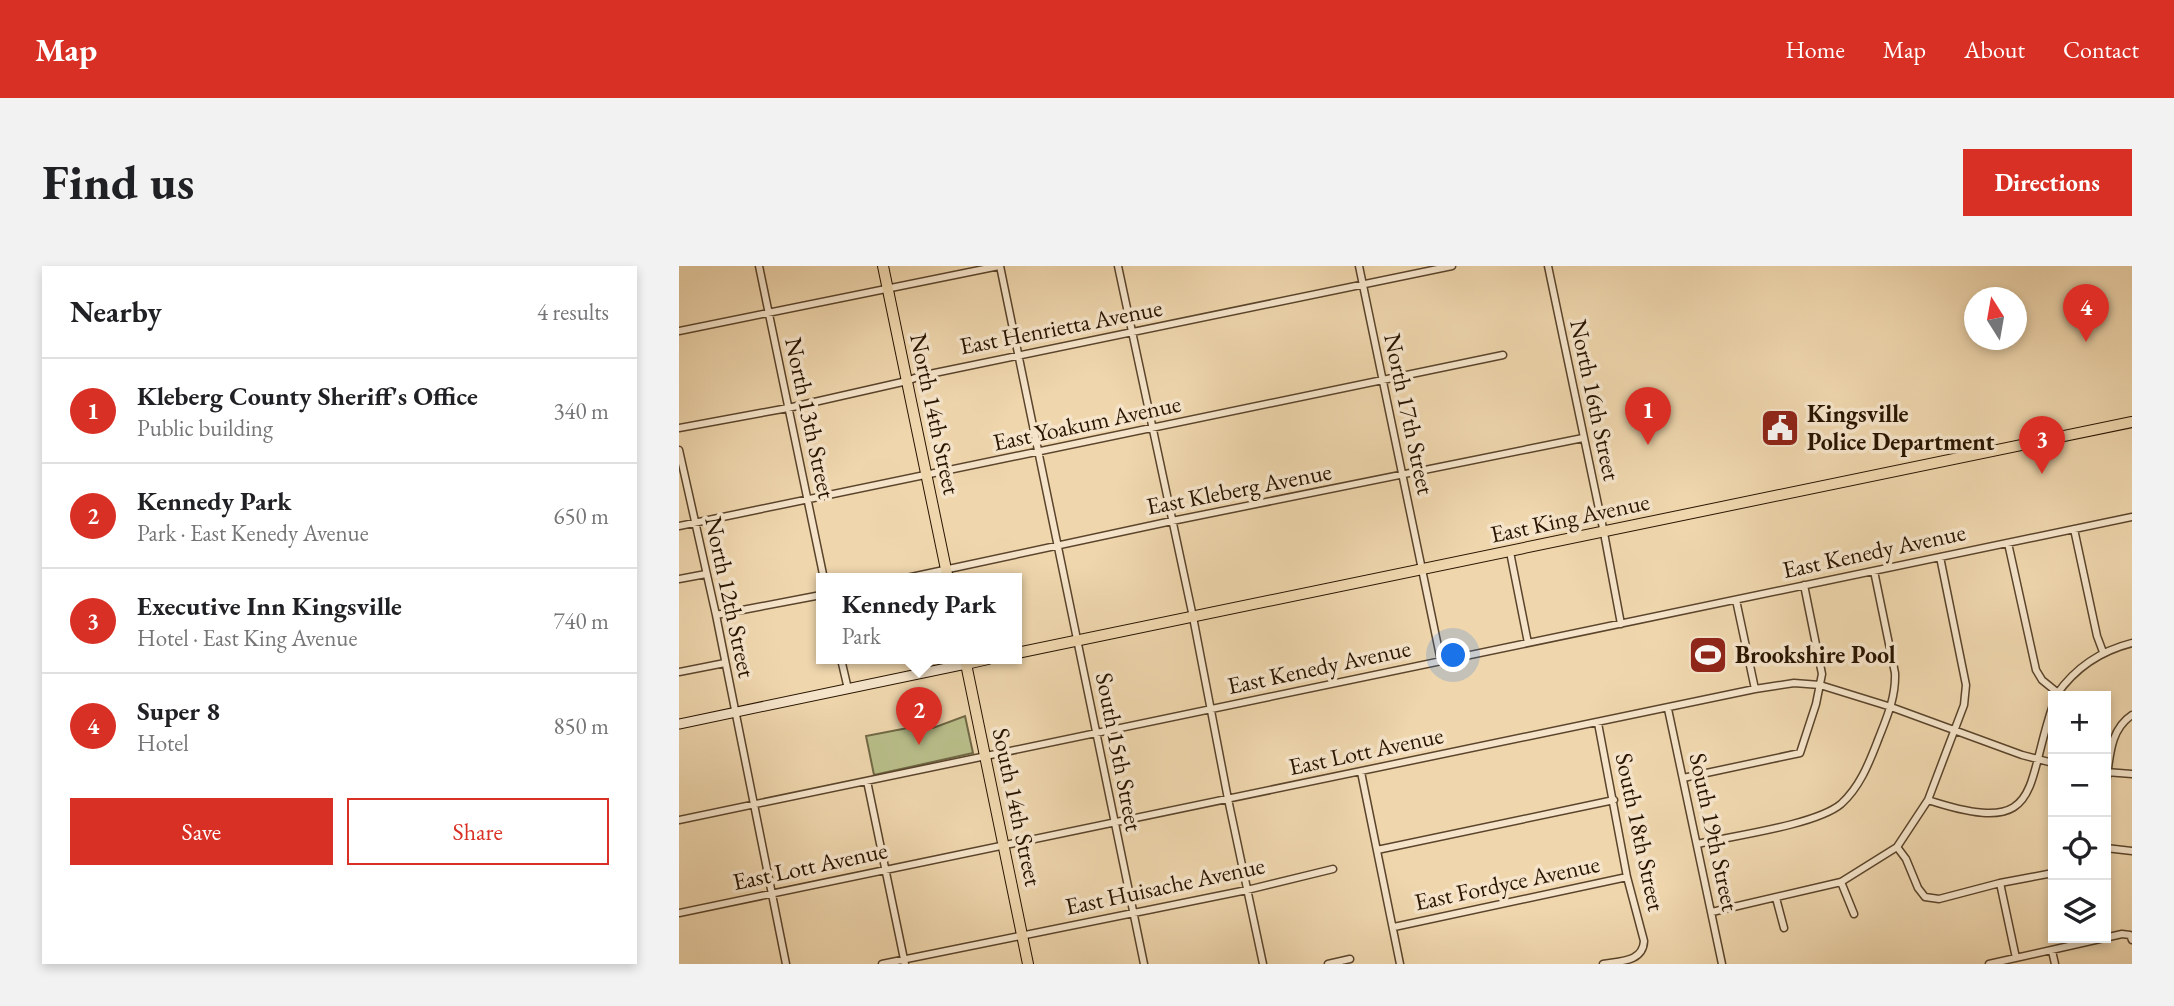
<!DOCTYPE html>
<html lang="en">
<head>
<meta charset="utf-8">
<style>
	:root { --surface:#fff; --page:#f2f2f2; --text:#202124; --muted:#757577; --line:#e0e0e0; --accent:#d93025 }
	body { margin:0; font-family:"EB Garamond",serif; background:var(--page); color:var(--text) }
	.controls { position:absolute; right:21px; bottom:21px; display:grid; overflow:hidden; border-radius:0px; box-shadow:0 4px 10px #0003 }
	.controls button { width:63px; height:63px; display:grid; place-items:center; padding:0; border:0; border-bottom:2px solid var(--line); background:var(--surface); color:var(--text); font:35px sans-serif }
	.compass { position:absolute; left:1285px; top:21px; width:63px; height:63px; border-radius:50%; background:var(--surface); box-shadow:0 4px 10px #0003; rotate:349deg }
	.you { position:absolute; left:775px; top:390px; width:24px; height:24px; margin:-18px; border:5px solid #fff; border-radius:50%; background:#1a73e8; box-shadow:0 0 0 10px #1a73e833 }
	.badge { display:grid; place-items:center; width:46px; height:46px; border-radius:50%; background:var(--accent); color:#fff; font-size:23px; font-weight:700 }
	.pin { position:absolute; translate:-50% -58px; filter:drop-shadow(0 2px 4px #0008) }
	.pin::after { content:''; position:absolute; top:37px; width:24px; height:21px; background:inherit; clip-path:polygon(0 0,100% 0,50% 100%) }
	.popup { position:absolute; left:137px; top:307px; width:206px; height:91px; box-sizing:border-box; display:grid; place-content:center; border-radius:0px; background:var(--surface); filter:drop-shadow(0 2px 5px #0005); font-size:23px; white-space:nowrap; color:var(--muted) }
	.popup b { font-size:26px; color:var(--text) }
	.popup::after { content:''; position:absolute; left:50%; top:100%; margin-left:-14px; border:14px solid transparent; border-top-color:var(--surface) }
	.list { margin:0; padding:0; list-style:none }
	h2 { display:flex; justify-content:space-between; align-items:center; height:91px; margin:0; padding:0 28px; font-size:30px }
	h2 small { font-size:23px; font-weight:400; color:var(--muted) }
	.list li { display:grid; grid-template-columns:46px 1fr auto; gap:21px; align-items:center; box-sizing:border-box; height:105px; padding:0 28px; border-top:2px solid var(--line) }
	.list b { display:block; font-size:26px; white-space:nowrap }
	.list p { margin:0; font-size:23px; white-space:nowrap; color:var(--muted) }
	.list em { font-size:23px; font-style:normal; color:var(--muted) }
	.actions { display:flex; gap:14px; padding:21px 28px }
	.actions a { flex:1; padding:16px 0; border:2px solid var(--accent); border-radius:0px; text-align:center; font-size:24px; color:var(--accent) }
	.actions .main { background:var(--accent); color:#fff }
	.icon { flex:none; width:38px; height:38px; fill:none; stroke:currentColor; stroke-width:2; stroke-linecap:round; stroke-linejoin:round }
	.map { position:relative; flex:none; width:1453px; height:698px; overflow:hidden; border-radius:0px }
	header { display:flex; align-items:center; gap:42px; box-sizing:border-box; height:98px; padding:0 35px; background:var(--accent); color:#fff }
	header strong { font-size:33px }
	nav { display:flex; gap:38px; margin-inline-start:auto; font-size:24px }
	.intro { display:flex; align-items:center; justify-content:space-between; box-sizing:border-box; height:168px; padding:0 42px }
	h1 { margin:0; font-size:49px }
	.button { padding:18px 32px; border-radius:0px; background:var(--accent); color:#fff; font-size:24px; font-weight:700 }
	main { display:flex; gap:42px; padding:0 42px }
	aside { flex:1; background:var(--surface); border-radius:0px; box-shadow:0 4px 10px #0003 }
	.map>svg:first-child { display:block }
	.green { fill:#b9be8a; stroke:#706945; stroke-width:2 }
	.water { fill:#9db7b4; stroke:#6e766c; stroke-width:2 }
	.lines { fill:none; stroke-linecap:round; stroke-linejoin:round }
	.minor-casing { stroke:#5a442b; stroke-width:9 }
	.secondary-casing { stroke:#281400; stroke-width:11 }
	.primary-casing { stroke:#281400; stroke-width:12 }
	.minor { stroke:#f5e4ca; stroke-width:6 }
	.secondary { stroke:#f5e4ca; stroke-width:9 }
	.primary { stroke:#efd6ad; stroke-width:10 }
	.labels { text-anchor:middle; stroke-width:7; stroke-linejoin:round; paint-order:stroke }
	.street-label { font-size:24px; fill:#281400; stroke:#f5e4ca }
	.poi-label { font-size:24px; font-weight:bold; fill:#281400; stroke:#f5e4ca; text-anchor:start }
</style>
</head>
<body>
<header>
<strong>Map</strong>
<nav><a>Home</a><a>Map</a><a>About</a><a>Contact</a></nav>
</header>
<div class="intro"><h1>Find us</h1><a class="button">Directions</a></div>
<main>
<aside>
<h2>Nearby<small>4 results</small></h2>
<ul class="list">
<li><span class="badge">1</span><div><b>Kleberg County Sheriff's Office</b><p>Public building</p></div><em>340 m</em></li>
<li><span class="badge">2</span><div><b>Kennedy Park</b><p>Park · East Kenedy Avenue</p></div><em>650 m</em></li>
<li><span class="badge">3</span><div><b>Executive Inn Kingsville</b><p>Hotel · East King Avenue</p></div><em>740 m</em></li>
<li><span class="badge">4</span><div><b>Super 8</b><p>Hotel</p></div><em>850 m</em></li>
</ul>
<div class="actions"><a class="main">Save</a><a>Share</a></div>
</aside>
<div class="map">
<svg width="1453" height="698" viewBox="0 0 1453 698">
	<rect width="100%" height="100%" fill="#efd6ad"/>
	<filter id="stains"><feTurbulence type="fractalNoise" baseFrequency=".00286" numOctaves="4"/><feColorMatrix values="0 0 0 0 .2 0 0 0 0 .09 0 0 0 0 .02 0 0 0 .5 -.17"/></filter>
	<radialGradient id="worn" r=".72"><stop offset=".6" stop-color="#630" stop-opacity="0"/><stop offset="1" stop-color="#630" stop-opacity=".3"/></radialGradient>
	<path class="green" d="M 286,450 L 294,487 L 195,509 L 187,470 L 239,460 L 254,462 Z"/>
	<path class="water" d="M 1034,381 L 1038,399 L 1015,404 L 1013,396 L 1022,394 L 1020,384 Z"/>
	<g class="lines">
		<g class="minor-casing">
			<path id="minor" d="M 80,0 L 145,313
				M 321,0 L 465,698
				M 439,0 L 514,351 L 549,533 L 584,698
				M 680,0 L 762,395
				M 869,0 L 925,267 L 942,358
				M 0,65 L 320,0
				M 0,162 L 109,142 L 228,115 L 241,110 L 773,0
				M 0,184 L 37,349 L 107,698
				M 0,260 L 824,89
				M 1395,263 L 1418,370 L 1424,386
				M 1329,277 L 1357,404 L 1363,414 L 1379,427
				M 831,286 L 849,377
				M 0,313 L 27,308
				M 223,313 L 493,255 L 904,172
				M 1057,334 L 1076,423
				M 37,349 L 142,329
				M 162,393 L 169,423
				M 0,406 L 46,397
				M 1378,428 C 1397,401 1421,385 1453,377
				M 989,443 L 1043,698
				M 919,457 L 948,611 L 965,675 C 964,696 941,695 924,698
				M 682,506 L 721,698
				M 1427,506 L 1453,508
				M 1004,512 L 1121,487 L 1137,438 L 1143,408 L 1125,319
				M 188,515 L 226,698
				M 1427,517 C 1431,493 1430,464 1453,449
				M 1249,534 C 1365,572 1345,523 1374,439
				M 0,554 L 1453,251
				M 1018,578 C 1053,570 1137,559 1162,538 C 1181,521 1190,497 1199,474 C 1208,451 1217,431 1216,407 L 1195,305
				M 1218,581 L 1227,593 L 1239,622 L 1246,631 L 1260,633 L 1321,617 L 1374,607
				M 1427,582 L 1453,585
				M 698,584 L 935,534
				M 1162,616 L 1175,648
				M 1321,617 L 1337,692
				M 1097,632 L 1105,662
				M 1033,646 L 1162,616 L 1218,581 L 1249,534 L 1285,439 L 1287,419 L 1261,291
				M 0,647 L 1076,423 L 1115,417 L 1141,419 L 1212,441 L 1343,489 L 1374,497
				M 715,661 L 948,611
				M 1373,685 L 1376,698
				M 203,698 L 568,624 L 654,603
				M 649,698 L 671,693
				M 1310,698 L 1443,668 L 1451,669 L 1453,674"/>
		</g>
		<g class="secondary-casing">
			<path id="secondary" d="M 0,458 L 287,398"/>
		</g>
		<g class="primary-casing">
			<path id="primary" d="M 204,0 L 269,313
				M 338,387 L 1453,156
				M 286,393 L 349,698
				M 287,398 L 309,393"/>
		</g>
		<use href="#minor" class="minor"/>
		<use href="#secondary" class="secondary"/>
		<use href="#primary" class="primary"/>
	</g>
	<defs>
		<g id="civic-square" transform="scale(2.0125)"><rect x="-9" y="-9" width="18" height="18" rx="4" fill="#8f2418" stroke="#f5e4ca"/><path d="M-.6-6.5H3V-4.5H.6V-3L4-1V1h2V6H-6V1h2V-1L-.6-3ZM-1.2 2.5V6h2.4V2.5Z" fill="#fff"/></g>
		<g id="stadium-square" transform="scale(2.0125)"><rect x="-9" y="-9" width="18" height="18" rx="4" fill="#8f2418" stroke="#f5e4ca"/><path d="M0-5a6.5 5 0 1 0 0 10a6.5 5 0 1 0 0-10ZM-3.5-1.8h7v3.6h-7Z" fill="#fff"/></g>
	</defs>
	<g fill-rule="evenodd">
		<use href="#civic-square" x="1101" y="162"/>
		<use href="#stadium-square" x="1029" y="389"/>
	</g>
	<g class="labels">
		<g class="street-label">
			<text transform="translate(382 61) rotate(-11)" y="8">East Henrietta Avenue</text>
			<text transform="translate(916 134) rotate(78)" y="8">North 16th Street</text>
			<text transform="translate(256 148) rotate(78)" y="8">North 14th Street</text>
			<text transform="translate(730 148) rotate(78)" y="8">North 17th Street</text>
			<text transform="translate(131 152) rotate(78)" y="8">North 13th Street</text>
			<text transform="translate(408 157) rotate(-12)" y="8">East Yoakum Avenue</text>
			<text transform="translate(560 223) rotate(-11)" y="8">East Kleberg Avenue</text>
			<text transform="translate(891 252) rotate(-12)" y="8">East King Avenue</text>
			<text transform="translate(1195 285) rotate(-12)" y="8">East Kenedy Avenue</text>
			<text transform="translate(51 331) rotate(78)" y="8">North 12th Street</text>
			<text transform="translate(640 401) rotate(-12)" y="8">East Kenedy Avenue</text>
			<text transform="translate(687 485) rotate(-12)" y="8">East Lott Avenue</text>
			<text transform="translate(440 486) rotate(79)" y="8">South 15th Street</text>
			<text transform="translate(338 541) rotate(78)" y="8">South 14th Street</text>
			<text transform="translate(961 566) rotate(78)" y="8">South 18th Street</text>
			<text transform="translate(1035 566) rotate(78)" y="8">South 19th Street</text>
			<text transform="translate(131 600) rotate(-12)" y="8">East Lott Avenue</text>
			<text transform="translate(828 617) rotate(-12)" y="8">East Fordyce Avenue</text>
			<text transform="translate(486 620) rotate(-12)" y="8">East Huisache Avenue</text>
		</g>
		<g class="poi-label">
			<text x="1128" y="156">Kingsville<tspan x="1128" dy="28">Police Department</tspan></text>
			<text x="1056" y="397">Brookshire Pool</text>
		</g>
	</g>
	<rect width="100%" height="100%" filter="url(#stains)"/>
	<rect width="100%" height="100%" fill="url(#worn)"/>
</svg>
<div class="controls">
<button>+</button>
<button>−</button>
<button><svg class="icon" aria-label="locate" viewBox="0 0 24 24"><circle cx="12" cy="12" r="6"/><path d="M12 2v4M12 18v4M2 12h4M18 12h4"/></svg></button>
<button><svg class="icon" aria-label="layers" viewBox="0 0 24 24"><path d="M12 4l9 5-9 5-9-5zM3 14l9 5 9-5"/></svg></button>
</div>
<svg class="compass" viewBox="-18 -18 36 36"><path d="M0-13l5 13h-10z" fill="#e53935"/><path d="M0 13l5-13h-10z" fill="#757577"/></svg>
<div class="you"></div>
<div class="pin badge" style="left:969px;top:179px">1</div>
<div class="pin badge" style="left:240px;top:479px">2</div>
<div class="popup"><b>Kennedy Park</b>Park</div>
<div class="pin badge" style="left:1363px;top:208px">3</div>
<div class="pin badge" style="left:1407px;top:76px">4</div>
</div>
</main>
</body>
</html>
